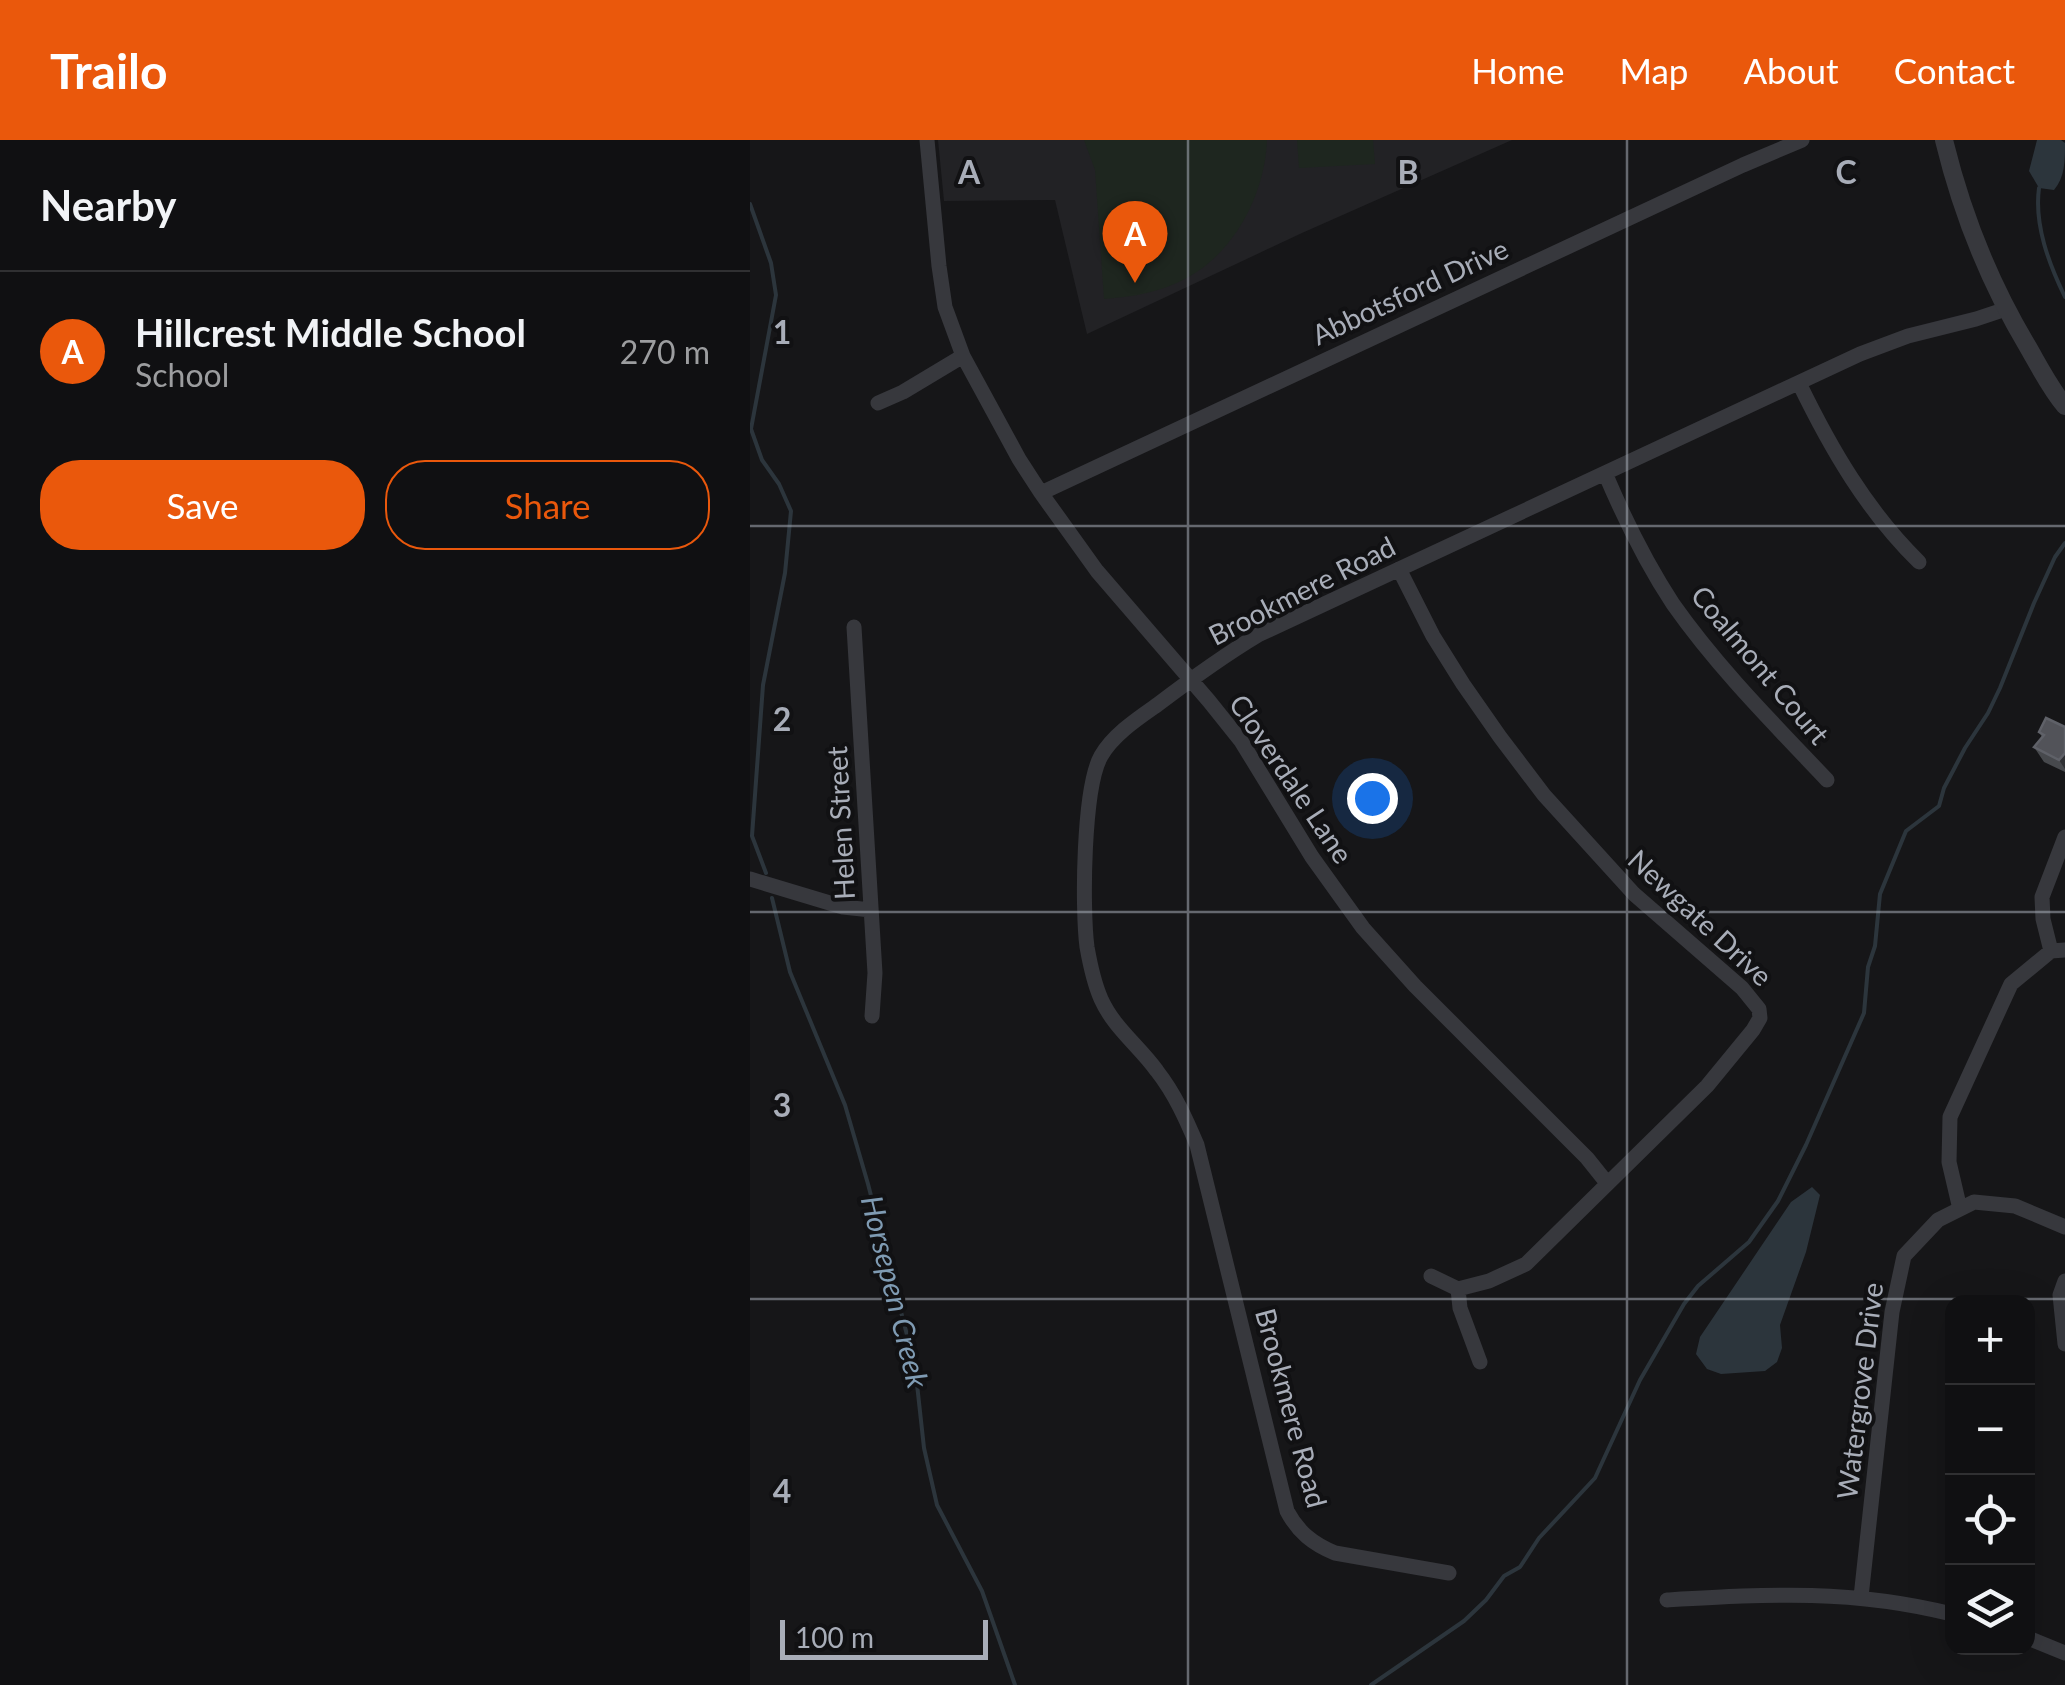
<!DOCTYPE html>
<html lang="en">
<head>
<meta charset="utf-8">
<style>
	:root { --surface:#101012; --page:#1e1e20; --text:#f1f3f6; --muted:#9c9d9f; --line:#303032; --accent:#ea580c }
	body { margin:0; font-family:Lato,sans-serif; background:var(--page); color:var(--text) }
	.controls { position:absolute; right:30px; bottom:30px; display:grid; overflow:hidden; border-radius:20px; box-shadow:0 10px 40px #0002 }
	.controls button { width:90px; height:90px; display:grid; place-items:center; padding:0; border:0; border-bottom:2px solid var(--line); background:var(--surface); color:var(--text); font:50px sans-serif }
	.scale { position:absolute; left:30px; bottom:25px; width:208px; box-sizing:border-box; padding-left:10px; border:5px solid #a8adb8; border-top:0; font-size:28px; line-height:35px; white-space:nowrap; color:#a8adb8; -webkit-text-stroke:8px #111113; paint-order:stroke }
	.you { position:absolute; left:622px; top:658px; width:35px; height:35px; margin:-25px; border:8px solid #fff; border-radius:50%; background:#1a73e8; box-shadow:0 0 0 15px #1a73e833 }
	.badge { display:grid; place-items:center; width:65px; height:65px; border-radius:50%; background:var(--accent); color:#fff; font-size:32px; font-weight:700 }
	.pin { position:absolute; translate:-50% -82px; filter:drop-shadow(0 2px 5px #0008) }
	.pin::after { content:''; position:absolute; top:52px; width:35px; height:30px; background:inherit; clip-path:polygon(0 0,100% 0,50% 100%) }
	.list { margin:0; padding:0; list-style:none }
	h2 { display:flex; justify-content:space-between; align-items:center; height:130px; margin:0; padding:0 40px; font-size:42px }
	h2 small { font-size:32px; font-weight:400; color:var(--muted) }
	.list li { display:grid; grid-template-columns:65px 1fr auto; gap:30px; align-items:center; box-sizing:border-box; height:160px; padding:0 40px; border-top:2px solid var(--line) }
	.list b { display:block; font-size:38px; white-space:nowrap }
	.list p { margin:0; font-size:32px; white-space:nowrap; color:var(--muted) }
	.list em { font-size:32px; font-style:normal; color:var(--muted) }
	.actions { display:flex; gap:20px; padding:30px 40px }
	.actions a { flex:1; padding:22px 0; border:2px solid var(--accent); border-radius:40px; text-align:center; font-size:35px; color:var(--accent) }
	.actions .main { background:var(--accent); color:#fff }
	.icon { flex:none; width:55px; height:55px; fill:none; stroke:currentColor; stroke-width:2; stroke-linecap:round; stroke-linejoin:round }
	.map { position:relative; flex:none; width:1315px; height:1545px; overflow:hidden }
	header { display:flex; align-items:center; gap:60px; box-sizing:border-box; height:140px; padding:0 50px; background:var(--accent); color:#fff }
	header strong { font-size:48px }
	nav { display:flex; gap:55px; margin-inline-start:auto; font-size:35px }
	main { display:flex }
	aside { flex:1; background:var(--surface) }
	.map>svg:first-child { display:block }
	.built { fill:#222225 }
	.green { fill:#1e261f }
	.water { fill:#2c353c }
	.lines { fill:none; stroke-linecap:round; stroke-linejoin:round }
	.stream { stroke:#2c353c; stroke-width:4 }
	.minor { stroke:#37383d; stroke-width:15 }
	.tertiary { stroke:#37383d; stroke-width:18 }
	.wall { fill:#47494d }
	.shaded-wall { fill:#2f3033 }
	.building { fill:#525359; stroke:#5f6168; stroke-width:2.5 }
	.grid { fill:none; stroke:#a8adb8; stroke-width:2.5; stroke-opacity:0.55 }
	.labels { text-anchor:middle; stroke-width:8; stroke-linejoin:round; paint-order:stroke }
	.street-label { font-size:28px; fill:#a8adb8; stroke:#111113 }
	.water-label { font-size:30px; font-style:italic; fill:#7f9bb3; stroke:#111113 }
	.grid-label { font-size:32px; text-anchor:middle; font-weight:bold; fill:#a8adb8; stroke:#111113; stroke-width:8; stroke-linejoin:round; paint-order:stroke }
</style>
</head>
<body>
<header>
<strong>Trailo</strong>
<nav><a>Home</a><a>Map</a><a>About</a><a>Contact</a></nav>
</header>
<main>
<aside>
<h2>Nearby<small></small></h2>
<ul class="list">
<li><span class="badge">A</span><div><b>Hillcrest Middle School</b><p>School</p></div><em>270 m</em></li>
</ul>
<div class="actions"><a class="main">Save</a><a>Share</a></div>
</aside>
<div class="map">
<svg width="1315" height="1545" viewBox="0 0 1315 1545">
	<rect width="100%" height="100%" fill="#161618"/>
	<path class="built" d="M 188,0 L 762,0 L 552,93 L 337,194 L 305,60 L 194,61 Z"/>
	<path class="green" d="M 334,0 L 517,0 C 515,53 486,111 437,138 C 411,152 383,157 354,159 L 345,30 Z
		M 547,0 L 623,0 L 625,24 L 549,28 Z"/>
	<path class="water" d="M 1287,0 L 1311,0 L 1315,3 C 1315,21 1315,37 1304,50 L 1289,48 L 1279,31 Z
		M 1062,1047 L 1070,1055 L 1056,1112 L 1030,1185 L 1032,1208 L 1027,1222 L 1015,1231 L 971,1234 L 957,1229 L 946,1214 L 950,1197 L 1041,1062 Z"/>
	<g class="lines">
		<path class="stream" d="M 1289,48 C 1284,85 1299,124 1315,157
			M 0,64 L 21,123 L 26,155 L 1,289 L 12,320 L 29,344 L 41,371 L 35,433 L 13,545 L 2,696 L 16,733
			M 22,758 L 40,832 L 95,965 L 118,1044 L 165,1226 L 174,1308 L 187,1365 L 232,1451 L 265,1545
			M 621,1545 L 714,1481 L 736,1460 L 754,1436 L 770,1427 L 789,1398 L 845,1338 L 890,1240 L 934,1164 L 948,1146 L 999,1102 L 1028,1061 L 1056,1005 L 1114,873 L 1118,827 L 1125,806 L 1130,754 L 1156,691 L 1189,666 L 1194,648 L 1215,608 L 1238,573 L 1250,548 L 1284,463 L 1305,417 L 1315,403"/>
		<path class="minor" d="M 177,0 L 189,126 L 195,167 L 213,216 L 269,319 L 291,353 L 347,431 L 459,561 L 491,601 L 562,717 L 613,788 L 665,846 L 837,1018 L 857,1043
			M 1049,243 C 1081,309 1117,371 1169,422
			M 128,263 L 153,252 L 213,216
			M 855,333 C 874,378 896,423 923,464 C 968,528 1024,584 1077,640
			M 291,353 L 993,25 L 1052,0
			M 649,429 L 683,496 L 713,544 L 750,597 L 794,655 L 884,754 L 992,848 L 1009,869 L 1010,878 L 1003,890 L 957,946 L 776,1124 L 739,1141 L 708,1149 L 681,1136
			M 104,487 L 125,833 L 122,876
			M 0,739 L 93,767 L 121,770
			M 1301,811 L 1293,779 L 1292,757 L 1315,697
			M 1210,1069 L 1199,1022 L 1200,977 L 1261,844 L 1301,811 L 1315,810
			M 1315,1141 L 1310,1155 L 1315,1204
			M 708,1149 L 710,1168 L 730,1222
			M 699,1433 L 585,1413 C 563,1404 548,1392 537,1371 L 447,1005 C 436,979 425,954 407,931 C 389,906 364,888 351,859 C 344,843 340,824 337,807 C 332,769 333,648 351,616 C 363,595 387,579 407,565 C 440,540 473,516 508,495 L 1110,214 L 1158,196 L 1226,179 L 1256,169
			M 1111,1457 L 1142,1172 L 1154,1116 L 1188,1080 L 1224,1062 L 1265,1066 L 1315,1087
			M 917,1460 C 1020,1454 1102,1449 1202,1474
			M 1278,1498 L 1315,1513"/>
		<path class="tertiary" d="M 1194,0 C 1212,74 1239,142 1278,207 C 1290,228 1300,248 1315,266"/>
	</g>
	<path class="wall" d="M 1315,587 L 1315,632 L 1294,622 L 1284,607 L 1292,597 L 1289,592 Z"/>
	<path class="shaded-wall" d="M 1315,613 L 1315,629 L 1309,620 Z"/>
	<path class="building" d="M 1296,578 L 1315,587 L 1315,613 L 1309,620 L 1284,607 L 1294,595 L 1289,592 Z"/>
	<path class="grid" d="M 438,0 L 438,1545M 877,0 L 877,1545M 0,386 L 1315,386M 0,772 L 1315,772M 0,1159 L 1315,1159"/>
	<g class="labels">
		<g class="street-label">
			<text transform="translate(660 152) rotate(-25)" y="10">Abbotsford Drive</text>
			<text transform="translate(552 451) rotate(-27)" y="10">Brookmere Road</text>
			<text transform="translate(1010 525) rotate(50)" y="10">Coalmont Court</text>
			<text transform="translate(541 639) rotate(56)" y="10">Cloverdale Lane</text>
			<text transform="translate(91 683) rotate(-93)" y="10">Helen Street</text>
			<text transform="translate(950 778) rotate(43)" y="10">Newgate Drive</text>
			<text transform="translate(1110 1251) rotate(-83)" y="10">Watergrove Drive</text>
			<text transform="translate(541 1268) rotate(75)" y="10">Brookmere Road</text>
		</g>
		<g class="water-label">
			<text transform="translate(144 1152) rotate(76)" y="10">Horsepen Creek</text>
		</g>
	</g>
	<g class="grid-label">
		<text x="219" y="44">A</text>
		<text x="658" y="44">B</text>
		<text x="1096" y="44">C</text>
		<text x="32" y="204">1</text>
		<text x="32" y="591">2</text>
		<text x="32" y="977">3</text>
		<text x="32" y="1363">4</text>
	</g>
</svg>
<div class="controls">
<button>+</button>
<button>−</button>
<button><svg class="icon" aria-label="locate" viewBox="0 0 24 24"><circle cx="12" cy="12" r="6"/><path d="M12 2v4M12 18v4M2 12h4M18 12h4"/></svg></button>
<button><svg class="icon" aria-label="layers" viewBox="0 0 24 24"><path d="M12 4l9 5-9 5-9-5zM3 14l9 5 9-5"/></svg></button>
</div>
<div class="scale">100 m</div>
<div class="you"></div>
<div class="pin badge" style="left:385px;top:143px">A</div>
</div>
</main>
</body>
</html>
